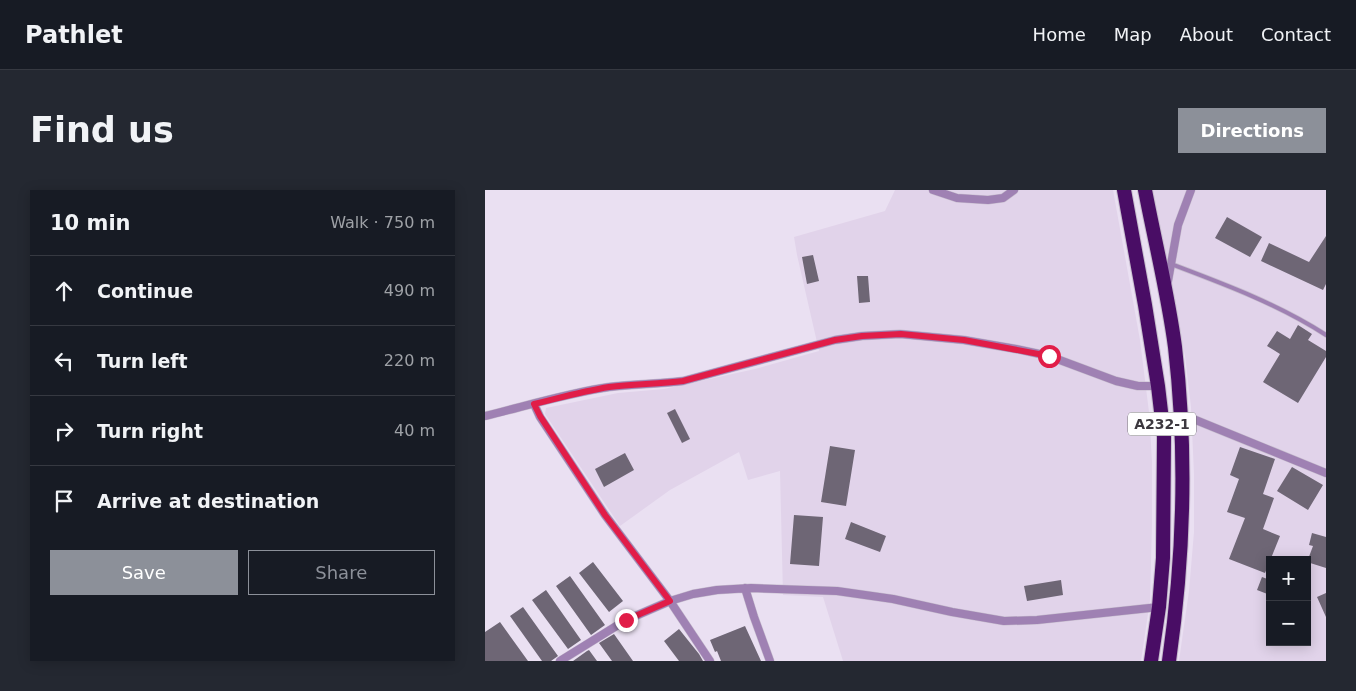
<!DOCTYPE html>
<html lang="en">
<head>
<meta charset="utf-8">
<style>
	:root { --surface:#171b24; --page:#242831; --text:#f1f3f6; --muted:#9ea1a6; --line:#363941; --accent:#8c9099 }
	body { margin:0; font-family:"DejaVu Sans",sans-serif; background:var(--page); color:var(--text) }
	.controls { position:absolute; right:15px; bottom:15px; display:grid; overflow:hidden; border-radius:0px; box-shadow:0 2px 12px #0003 }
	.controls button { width:45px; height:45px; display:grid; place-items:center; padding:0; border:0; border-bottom:1px solid var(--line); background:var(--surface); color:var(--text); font:25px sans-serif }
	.stop { position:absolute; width:15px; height:15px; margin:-11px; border:4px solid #e11d48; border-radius:50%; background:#fff }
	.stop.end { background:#e11d48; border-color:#fff; box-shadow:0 1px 5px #0008 }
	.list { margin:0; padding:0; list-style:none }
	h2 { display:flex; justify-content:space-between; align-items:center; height:65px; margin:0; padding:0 20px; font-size:21px }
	h2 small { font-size:16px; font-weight:400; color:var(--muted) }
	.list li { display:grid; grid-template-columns:32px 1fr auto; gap:15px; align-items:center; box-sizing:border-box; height:70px; padding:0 20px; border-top:1px solid var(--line) }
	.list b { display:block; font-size:19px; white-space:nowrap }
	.list em { font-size:16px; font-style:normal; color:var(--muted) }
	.actions { display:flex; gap:10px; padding:15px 20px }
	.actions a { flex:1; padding:11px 0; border:1px solid var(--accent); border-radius:0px; text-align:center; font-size:18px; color:var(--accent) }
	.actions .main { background:var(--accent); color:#fff }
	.icon { flex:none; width:28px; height:28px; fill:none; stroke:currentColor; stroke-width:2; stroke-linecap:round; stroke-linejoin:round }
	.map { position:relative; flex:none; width:841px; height:471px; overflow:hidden; border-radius:0px }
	header { display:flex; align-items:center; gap:30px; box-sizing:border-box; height:70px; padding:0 25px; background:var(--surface); border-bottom:1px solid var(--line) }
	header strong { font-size:24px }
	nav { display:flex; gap:28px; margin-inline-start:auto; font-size:18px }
	.intro { display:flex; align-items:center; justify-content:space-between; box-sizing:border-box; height:120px; padding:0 30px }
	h1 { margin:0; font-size:35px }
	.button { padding:12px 22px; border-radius:0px; background:var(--accent); color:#fff; font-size:18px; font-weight:700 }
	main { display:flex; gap:30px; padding:0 30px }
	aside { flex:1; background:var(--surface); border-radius:0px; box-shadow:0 2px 12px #0003 }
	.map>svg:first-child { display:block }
	.built { fill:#e1d3ea; fill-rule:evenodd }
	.building { fill:#6e6675 }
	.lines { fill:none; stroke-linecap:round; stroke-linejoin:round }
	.lane-casing { stroke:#c7bece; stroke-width:5.5 }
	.street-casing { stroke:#c7bece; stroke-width:9 }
	.highway-casing { stroke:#c7bece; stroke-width:16 }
	.lane { stroke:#9f81b3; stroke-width:4 }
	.street { stroke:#9f81b3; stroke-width:8 }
	.highway { stroke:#490d65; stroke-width:14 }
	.route { stroke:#e11d48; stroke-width:6 }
	.labels { text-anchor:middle; stroke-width:5; stroke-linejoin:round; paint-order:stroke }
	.shield { fill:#fff; stroke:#767479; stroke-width:1 }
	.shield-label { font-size:14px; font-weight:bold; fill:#3c383f }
</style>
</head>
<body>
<header>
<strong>Pathlet</strong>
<nav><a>Home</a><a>Map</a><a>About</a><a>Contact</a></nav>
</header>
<div class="intro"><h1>Find us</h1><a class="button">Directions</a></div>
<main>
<aside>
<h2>10 min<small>Walk · 750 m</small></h2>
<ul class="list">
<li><svg class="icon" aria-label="ahead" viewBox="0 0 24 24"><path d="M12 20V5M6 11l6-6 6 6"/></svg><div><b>Continue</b></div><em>490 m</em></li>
<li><svg class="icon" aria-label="left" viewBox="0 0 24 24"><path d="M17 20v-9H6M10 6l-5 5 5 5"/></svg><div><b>Turn left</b></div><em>220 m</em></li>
<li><svg class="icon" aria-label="right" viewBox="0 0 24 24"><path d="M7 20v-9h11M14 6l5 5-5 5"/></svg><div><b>Turn right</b></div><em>40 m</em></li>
<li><svg class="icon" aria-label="arrive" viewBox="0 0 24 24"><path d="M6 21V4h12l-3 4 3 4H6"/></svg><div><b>Arrive at destination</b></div></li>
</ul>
<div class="actions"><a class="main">Save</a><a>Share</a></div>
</aside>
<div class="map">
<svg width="841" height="471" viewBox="0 0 841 471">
	<rect width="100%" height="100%" fill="#eae0f2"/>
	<path class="built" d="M 410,0 L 628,0 L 655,150 L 664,222 L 667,271 L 667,335 L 665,410 L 656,471 L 358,471 L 338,407 L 298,405 L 295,281 L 263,290 L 254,262 L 185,300 L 135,336 L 60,224 L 61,218 L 133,203 L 179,199 L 270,179 L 334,161 L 312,65 L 309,47 L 400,21 Z
		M 666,0 L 841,0 L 841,471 L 694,471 L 704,401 L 709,342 L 709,284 L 706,217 L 700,166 ZM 785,370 L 822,370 L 822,452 L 785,452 Z"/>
	<path class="building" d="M 742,27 L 777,47 L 765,67 L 730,48 Z
		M 841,46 L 841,94 L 838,100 L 776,71 L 784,53 L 824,72 Z
		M 328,65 L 334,91 L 322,94 L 317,67 Z
		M 372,86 L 383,86 L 385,112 L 374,113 Z
		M 813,135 L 827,144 L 823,150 L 841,161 L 841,167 L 813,213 L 778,192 L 795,164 L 782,156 L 792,141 L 805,149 Z
		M 190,219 L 205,249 L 197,253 L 182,223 Z
		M 345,256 L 370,260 L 361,316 L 336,312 Z
		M 755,257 L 790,269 L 778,304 L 789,308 L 778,339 L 795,346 L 780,383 L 744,369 L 760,328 L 742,322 L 754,289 L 745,285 Z
		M 140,263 L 149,280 L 119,297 L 110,279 Z
		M 807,277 L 838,295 L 823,320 L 792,301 Z
		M 309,325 L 338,327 L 334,376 L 305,374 Z
		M 366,332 L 401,346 L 395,362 L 360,349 Z
		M 827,343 L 841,347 L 841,378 L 822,372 L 828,356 L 824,355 Z
		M 108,372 L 138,411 L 124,422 L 94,383 Z
		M 85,386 L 120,435 L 106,445 L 71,396 Z
		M 777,387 L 785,390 L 785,405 L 772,400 Z
		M 576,390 L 578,405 L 542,411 L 539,396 Z
		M 61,400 L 96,450 L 83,459 L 47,410 Z
		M 841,403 L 841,427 L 832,407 Z
		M 38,417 L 73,466 L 66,471 L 57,471 L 25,426 Z
		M 15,432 L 43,471 L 0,471 L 0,442 Z
		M 260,436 L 276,471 L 236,471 L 232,461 L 230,462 L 225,450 Z
		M 194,439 L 214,464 L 218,471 L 194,471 L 179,451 Z
		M 129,444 L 148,471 L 127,471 L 114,453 Z
		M 104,460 L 112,471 L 88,471 L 102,461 Z"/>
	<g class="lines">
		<g class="lane-casing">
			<path id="lane" d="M 686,74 C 739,94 793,114 841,145"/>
		</g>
		<g class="street-casing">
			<path id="street" d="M 448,0 L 472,8 L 503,10 L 518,8 L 529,0
				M 683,91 L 693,35 L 706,0
				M 49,214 L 55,227 L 120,325 L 185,411 L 225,471
				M 696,224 L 841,283
				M 0,226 C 41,216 83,203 124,197 C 149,194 173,194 198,191 L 350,150 L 377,146 L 415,144 L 479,150 L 531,159 L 564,166 L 631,191 L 653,196 L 673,196
				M 260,398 L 269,427 L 285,471
				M 75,471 L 141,430 L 185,411 L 208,404 L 232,400 L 266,398 L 352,401 L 408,409 L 467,422 L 519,431 L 552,430 L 674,417"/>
		</g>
		<g class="highway-casing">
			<path id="highway" d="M 639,0 L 660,115 L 673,196 L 679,247 L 678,368 L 674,417 L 666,471
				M 660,0 C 670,52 683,104 690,157 C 702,261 699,367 684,471"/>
		</g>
		<use href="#lane" class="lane"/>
		<use href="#street" class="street"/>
		<use href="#highway" class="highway"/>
	</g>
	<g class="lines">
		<path class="route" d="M 141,430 L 185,411 L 120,325 L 55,226 L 49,214 C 74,208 99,201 124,197 C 149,194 173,194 198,191 L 350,150 L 377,146 L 416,144 L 479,150 L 564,166"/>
	</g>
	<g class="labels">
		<rect class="shield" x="643" y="222.5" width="68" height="23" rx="4"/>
		<g class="shield-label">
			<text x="677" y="239">A232-1</text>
		</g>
	</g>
</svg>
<div class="controls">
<button>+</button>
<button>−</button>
</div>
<div class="stop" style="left:564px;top:166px"></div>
<div class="stop end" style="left:141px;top:430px"></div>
</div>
</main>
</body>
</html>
